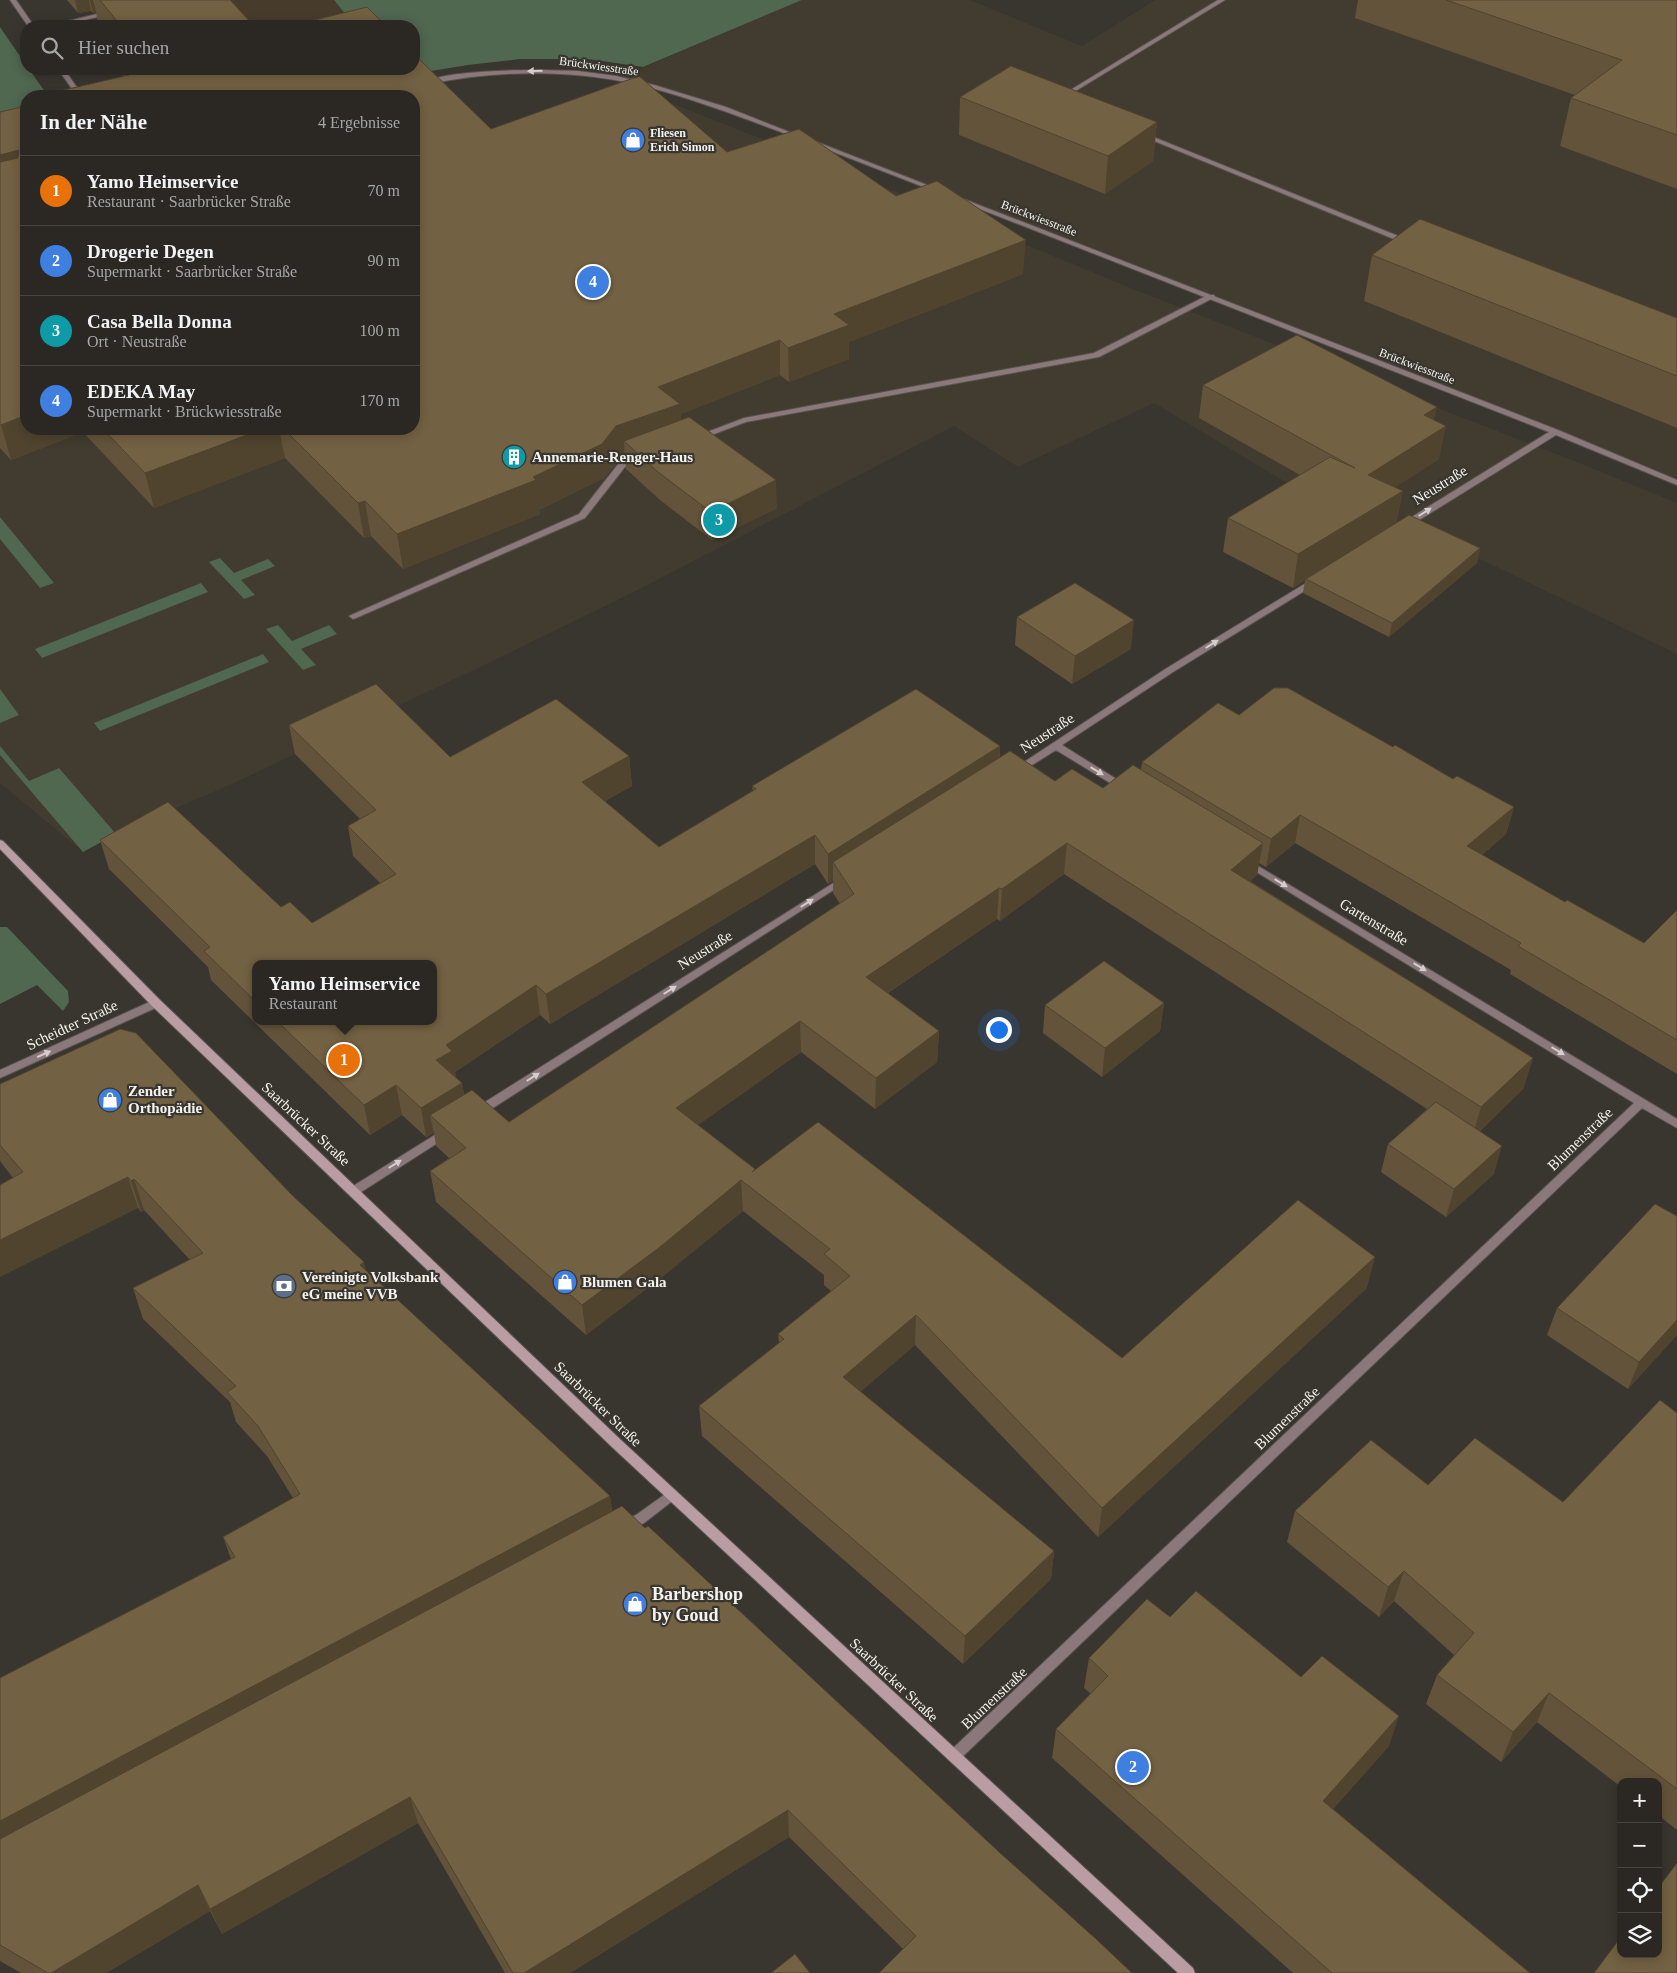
<!DOCTYPE html>
<html lang="de">
<head>
<meta charset="utf-8">
<style>
	:root { --surface:#2b2823; --page:#33302b; --text:#f1f3f6; --muted:#a6a6a6; --line:#474441; --accent:#8c9099 }
	body { margin:0; font-family:Georgia,serif; background:var(--page); color:var(--text) }
	.controls { position:absolute; right:15px; bottom:15px; display:grid; overflow:hidden; border-radius:10px; box-shadow:0 2px 12px #0003 }
	.controls button { width:45px; height:45px; display:grid; place-items:center; padding:0; border:0; border-bottom:1px solid var(--line); background:var(--surface); color:var(--text); font:25px sans-serif }
	.you { position:absolute; left:998px; top:1029px; width:18px; height:18px; margin:-12px; border:4px solid #fff; border-radius:50%; background:#1a73e8; box-shadow:0 0 0 8px #1a73e833 }
	.badge { display:grid; place-items:center; width:32px; height:32px; border-radius:50%; background:var(--accent); color:#fff; font-size:16px; font-weight:700 }
	.pin { position:absolute; translate:-50% -50%; border:2px solid #fff; box-shadow:0 1px 5px #0006 }
	.popup { position:absolute; left:252px; top:960px; width:185px; height:65px; box-sizing:border-box; display:grid; place-content:center; border-radius:10px; background:var(--surface); filter:drop-shadow(0 1px 4px #0005); font-size:16px; white-space:nowrap; color:var(--muted) }
	.popup b { font-size:19px; color:var(--text) }
	.popup::after { content:''; position:absolute; left:50%; top:100%; margin-left:-10px; border:10px solid transparent; border-top-color:var(--surface) }
	.list { margin:0; padding:0; list-style:none }
	h2 { display:flex; justify-content:space-between; align-items:center; height:65px; margin:0; padding:0 20px; font-size:21px }
	h2 small { font-size:16px; font-weight:400; color:var(--muted) }
	.list li { display:grid; grid-template-columns:32px 1fr auto; gap:15px; align-items:center; box-sizing:border-box; height:70px; padding:0 20px; border-top:1px solid var(--line) }
	.list b { display:block; font-size:19px; white-space:nowrap }
	.list p { margin:0; font-size:16px; white-space:nowrap; color:var(--muted) }
	.list em { font-size:16px; font-style:normal; color:var(--muted) }
	.icon { flex:none; width:28px; height:28px; fill:none; stroke:currentColor; stroke-width:2; stroke-linecap:round; stroke-linejoin:round }
	.map { position:relative; flex:none; width:1677px; height:1973px; overflow:hidden }
	.search { position:absolute; background:var(--surface); box-shadow:0 2px 12px #0003; left:20px; top:20px; width:400px; height:55px; display:flex; align-items:center; gap:12px; box-sizing:border-box; padding:0 18px; border-radius:20px; color:var(--muted); font-size:19px }
	.panel { position:absolute; background:var(--surface); box-shadow:0 2px 12px #0003; left:20px; top:90px; width:400px; height:345px; border-radius:20px }
	.map>svg:first-child { display:block }
	.built { fill:#423b2f }
	.education { fill:#473b2c }
	.green { fill:#506750 }
	.lines { fill:none; stroke-linecap:round; stroke-linejoin:round }
	.lane-casing { stroke:#57534e; stroke-width:2 }
	.street-casing { stroke:#57534e; stroke-width:2 }
	.secondary-casing { stroke:#57534e; stroke-width:2 }
	.lane { fill:#8a787b; fill-rule:evenodd }
	.street { fill:#8a787b; fill-rule:evenodd }
	.secondary { fill:#ba9da2; fill-rule:evenodd }
	.wall { fill:#63533a; fill-rule:evenodd }
	.shaded-wall { fill:#50442f }
	.building { fill:#736143; stroke:#50442f }
	.oneway { fill:#d5cecc }
	.labels { text-anchor:middle; stroke-width:4.5; stroke-linejoin:round; paint-order:stroke }
	.far-street-label { font-size:12px; fill:#f5f3ef; stroke:#39352f }
	.far-poi-label { font-size:12px; font-weight:bold; fill:#f5f3ef; stroke:#39352f; text-anchor:start }
	.poi-label { font-size:15px; font-weight:bold; fill:#f5f3ef; stroke:#39352f; text-anchor:start }
	.street-label { font-size:15px; fill:#f5f3ef; stroke:#39352f }
	.near-poi-label { font-size:18px; font-weight:bold; fill:#f5f3ef; stroke:#39352f; text-anchor:start }
</style>
</head>
<body>
<div class="map">
<svg width="1677" height="1973" viewBox="0 0 1677 1973">
	<rect width="100%" height="100%" fill="#39352f"/>
	<path class="built" d="M 802,0 L 970,0 L 1082,46 L 1155,0 L 1677,0 L 1677,483 L 1555,432 L 710,103 L 619,78 Z
		M 663,100 L 945,211 L 1128,287 L 1587,466 L 1677,503 L 1677,654 L 1413,527 L 1380,539 L 1154,403 L 1018,467 L 954,426 L 632,593 L 474,670 L 232,784 L 116,834 L 83,852 L 0,783 L 0,291 L 26,429 L 414,429 Z"/>
	<path class="education" d="M 201,0 L 334,0 L 355,26 L 87,26 Z"/>
	<path class="green" d="M 334,0 L 802,0 L 643,67 L 588,59 L 520,59 L 468,65 L 419,73 L 414,69 L 414,26 L 355,26 Z
		M 0,27 L 26,65 L 26,69 L 29,69 L 48,96 L 26,96 L 26,133 L 0,139 Z
		M 0,517 L 54,583 L 40,588 L 0,539 Z
		M 220,558 L 234,573 L 268,559 L 275,566 L 241,580 L 255,595 L 244,599 L 209,562 Z
		M 201,583 L 208,592 L 42,658 L 35,649 Z
		M 278,625 L 292,641 L 329,625 L 337,634 L 301,649 L 316,665 L 303,670 L 266,629 Z
		M 263,654 L 269,662 L 100,731 L 94,723 Z
		M 0,689 L 19,715 L 0,723 Z
		M 0,746 L 29,781 L 59,768 L 116,834 L 83,852 L 0,755 Z
		M 0,927 L 7,927 L 68,991 L 69,1002 L 63,1011 L 37,985 L 0,1004 Z"/>
	<g class="lines">
		<g class="lane-casing">
			<path id="lane" d="M 1218,0 L 1225,0 L 1064,98 L 1059,97 Z
				M 1142,134 L 1146,134 L 1413,242 L 1406,244 L 1142,136 Z
				M 1208,295 L 1214,295 L 1215,297 L 1099,357 L 746,422 L 701,439 L 695,439 L 694,437 L 744,418 L 1094,353 Z
				M 638,457 L 642,459 L 641,461 L 625,467 L 585,518 L 356,618 L 353,619 L 349,616 L 579,514 L 619,463 Z"/>
		</g>
		<g class="street-casing">
			<path id="street" d="M 10,0 L 16,0 L 34,26 L 28,26 Z
				M 109,11 L 111,12 L 111,14 L 58,26 L 48,26 Z
				M 58,69 L 64,69 L 83,96 L 77,96 Z
				M 539,70 L 578,71 L 616,76 L 654,85 L 726,107 L 802,137 L 797,138 C 749,120 702,102 652,88 C 580,69 502,69 429,84 L 426,82 C 444,71 515,70 539,70 Z
				M 813,142 L 817,142 L 940,190 L 934,191 L 813,144 Z
				M 957,198 L 961,198 L 1558,430 L 1677,480 L 1677,485 L 1556,435 L 1408,527 L 1402,527 L 1402,523 L 1549,432 L 957,200 Z
				M 1316,577 L 1319,578 L 1319,582 L 1173,672 L 1062,745 L 1126,785 L 1128,787 L 1126,789 L 1120,789 L 1056,750 L 1021,772 L 1015,772 L 1013,770 L 1015,768 L 1167,668 Z
				M 1248,860 L 1677,1119 L 1677,1128 L 1642,1108 L 959,1760 L 954,1762 L 949,1760 L 948,1756 L 949,1752 L 1634,1103 L 1245,865 L 1243,863 L 1245,861 Z
				M 843,877 L 848,880 L 846,882 L 482,1115 L 474,1115 L 473,1112 L 474,1109 Z
				M 156,999 L 160,1000 L 161,1003 L 160,1006 L 0,1078 L 0,1070 Z
				M 446,1128 L 450,1129 L 451,1132 L 450,1135 L 358,1194 L 350,1194 L 349,1191 L 350,1188 Z
				M 671,1490 L 675,1491 L 677,1495 L 675,1499 L 644,1523 L 625,1531 L 621,1530 L 619,1526 L 621,1522 L 636,1515 Z"/>
		</g>
		<g class="secondary-casing">
			<path id="secondary" d="M 0,840 L 3,841 L 160,1000 L 621,1440 L 1193,1968 L 1195,1973 L 1178,1973 L 613,1448 L 152,1006 L 0,849 Z"/>
		</g>
		<use href="#lane" class="lane"/>
		<use href="#street" class="street"/>
		<use href="#secondary" class="secondary"/>
	</g>
	<path class="wall" d="M 67,0 L 230,0 L 254,26 L 103,26 L 97,19 L 96,12 L 93,13 L 91,11 L 78,13 Z
		M 1358,0 L 1677,0 L 1677,189 L 1560,146 L 1571,98 L 1575,95 L 1355,18 Z
		M 121,69 L 414,69 L 491,129 L 727,152 L 896,196 L 1023,274 L 849,342 L 849,359 L 789,382 L 780,375 L 681,414 L 681,420 L 777,508 L 712,540 L 660,500 L 626,469 L 625,459 L 618,461 L 604,478 L 539,510 L 540,514 L 403,569 L 371,536 L 364,538 L 285,458 L 154,508 L 83,432 L 11,460 L 0,448 L 0,112 L 26,429 L 414,429 L 123,76 Z
		M 960,97 L 1157,122 L 1153,161 L 1105,194 L 959,135 Z
		M 1372,255 L 1677,318 L 1677,428 L 1364,301 Z
		M 1203,385 L 1435,420 L 1439,459 L 1395,487 L 1403,491 L 1396,523 L 1480,548 L 1477,563 L 1389,637 L 1303,593 L 1305,580 L 1293,588 L 1223,552 L 1228,518 L 1300,475 L 1199,418 Z
		M 1017,617 L 1131,649 L 1072,684 L 1015,645 Z
		M 1239,715 L 1393,747 L 1453,779 L 1514,807 L 1506,834 L 1482,855 L 1565,902 L 1644,943 L 1677,910 L 1677,1074 L 1510,974 L 1511,970 L 1295,843 L 1266,867 L 1259,863 L 1257,875 L 1250,881 L 1533,1058 L 1523,1089 L 1480,1131 L 1494,1174 L 1446,1217 L 1381,1172 L 1388,1144 L 1427,1109 L 1064,874 L 1000,921 L 997,919 L 888,993 L 939,1031 L 937,1062 L 875,1109 L 801,1052 L 698,1125 L 755,1169 L 1122,1358 L 1367,1288 L 1098,1537 L 915,1345 L 860,1392 L 1054,1551 L 1051,1579 L 963,1664 L 702,1436 L 699,1406 L 779,1343 L 778,1334 L 831,1291 L 824,1285 L 824,1275 L 743,1211 L 662,1277 L 586,1335 L 436,1202 L 430,1171 L 449,1158 L 436,1146 L 434,1133 L 426,1137 L 402,1115 L 370,1135 L 211,980 L 208,967 L 109,869 L 100,840 L 281,907 L 312,923 L 380,883 L 353,856 L 348,826 L 360,819 L 295,754 L 289,725 L 450,757 L 629,756 L 632,786 L 605,801 L 659,847 L 753,791 L 752,786 L 1000,746 L 1000,757 L 1055,781 L 1103,788 L 1141,769 L 1142,762 ZM 815,864 L 828,884 L 833,880 L 833,893 L 840,904 L 509,1122 L 464,1094 L 462,1083 L 456,1078 L 455,1072 L 540,1015 L 550,1024 ZM 255,964 L 433,1021 L 255,1021 Z
		M 1164,1003 L 1160,1031 L 1102,1077 L 1043,1033 L 1045,1005 Z
		M 0,1084 L 293,1196 L 365,1270 L 610,1496 L 612,1511 L 999,1852 L 903,1949 L 789,1837 L 570,1973 L 505,1973 L 418,1823 L 222,1934 L 210,1911 L 106,1973 L 21,1973 L 0,1961 L 0,1678 L 231,1559 L 223,1537 L 293,1498 L 267,1456 L 236,1422 L 230,1402 L 143,1319 L 133,1288 L 190,1260 L 144,1210 L 141,1212 L 138,1208 L 13,1178 L 0,1161 Z
		M 1677,1216 L 1677,1335 L 1628,1389 L 1547,1335 L 1557,1308 Z
		M 1677,1413 L 1677,1830 L 1658,1815 L 1658,1782 L 1621,1782 L 1621,1787 L 1537,1722 L 1501,1762 L 1426,1704 L 1437,1675 L 1454,1655 L 1394,1601 L 1379,1617 L 1287,1542 L 1295,1511 L 1428,1485 L 1563,1502 Z
		M 1170,1617 L 1301,1677 L 1389,1746 L 1333,1809 L 1530,1973 L 1293,1973 L 1052,1758 L 1056,1729 L 1091,1694 L 1084,1688 L 1089,1658 Z"/>
	<path class="shaded-wall" d="M 75,0 L 89,0 L 91,11 L 78,13 Z
		M 90,0 L 93,0 L 96,12 L 93,13 Z
		M 1157,122 L 1153,161 L 1105,194 L 1108,156 Z
		M 19,150 L 26,180 L 0,190 L 0,155 Z
		M 1026,240 L 1023,274 L 849,342 L 849,359 L 789,382 L 788,348 L 834,314 Z
		M 780,340 L 780,375 L 681,414 L 682,438 L 624,441 L 625,459 L 618,461 L 604,478 L 539,510 L 540,514 L 403,569 L 397,534 L 533,477 L 616,426 L 658,387 Z
		M 1437,407 L 1431,435 L 1446,426 L 1439,459 L 1362,508 L 1368,475 L 1424,415 Z
		M 26,415 L 26,429 L 82,429 L 83,432 L 11,460 L 1,425 Z
		M 263,429 L 279,429 L 285,458 L 154,508 L 145,473 Z
		M 776,480 L 777,508 L 712,540 L 711,512 Z
		M 1403,491 L 1396,524 L 1306,579 L 1306,580 L 1293,588 L 1298,554 Z
		M 365,501 L 371,536 L 364,538 L 358,503 Z
		M 1480,548 L 1477,563 L 1389,637 L 1392,623 Z
		M 1134,620 L 1131,649 L 1072,684 L 1075,656 Z
		M 1000,746 L 999,776 L 833,862 L 833,880 L 828,884 L 828,854 Z
		M 629,756 L 632,786 L 585,812 L 582,782 Z
		M 1514,807 L 1506,834 L 1460,874 L 1467,846 Z
		M 1300,815 L 1295,843 L 1266,867 L 1271,839 Z
		M 815,835 L 815,864 L 550,1024 L 546,994 Z
		M 1067,843 L 1064,874 L 1000,921 L 1002,889 Z
		M 1263,843 L 1257,875 L 1226,901 L 1231,870 Z
		M 999,888 L 997,919 L 865,1008 L 866,977 Z
		M 536,985 L 540,1015 L 455,1072 L 457,1080 L 436,1060 L 446,1045 Z
		M 1164,1003 L 1160,1031 L 1102,1077 L 1105,1048 Z
		M 800,1021 L 801,1052 L 678,1139 L 676,1108 Z
		M 939,1031 L 937,1062 L 875,1109 L 876,1078 Z
		M 1533,1058 L 1523,1089 L 1472,1138 L 1481,1107 Z
		M 462,1083 L 467,1112 L 430,1115 L 434,1133 L 426,1137 L 421,1108 Z
		M 396,1085 L 402,1115 L 370,1135 L 364,1105 Z
		M 1502,1146 L 1494,1174 L 1446,1217 L 1454,1189 Z
		M 128,1177 L 138,1208 L 0,1277 L 0,1240 Z
		M 134,1179 L 144,1210 L 141,1212 L 131,1181 Z
		M 741,1180 L 743,1211 L 662,1277 L 586,1335 L 582,1305 Z
		M 1375,1257 L 1367,1288 L 1098,1537 L 1102,1508 Z
		M 364,1262 L 371,1293 L 360,1265 Z
		M 916,1315 L 915,1345 L 843,1407 L 843,1377 Z
		M 1677,1320 L 1677,1335 L 1628,1389 L 1639,1362 Z
		M 610,1496 L 614,1525 L 0,1856 L 0,1821 Z
		M 1054,1551 L 1051,1579 L 963,1664 L 965,1636 Z
		M 1404,1571 L 1394,1601 L 1379,1617 L 1388,1587 Z
		M 1549,1693 L 1537,1722 L 1501,1762 L 1513,1732 Z
		M 1399,1716 L 1389,1746 L 1314,1830 L 1323,1801 Z
		M 410,1797 L 418,1823 L 222,1934 L 210,1909 Z
		M 788,1810 L 789,1837 L 570,1973 L 524,1973 Z
		M 198,1885 L 210,1911 L 106,1973 L 51,1973 Z"/>
	<path class="building" d="M 100,0 L 230,0 L 254,26 L 121,26 Z
		M 1446,0 L 1677,0 L 1677,135 L 1571,98 L 1622,60 Z
		M 367,7 L 386,26 L 291,26 Z
		M 264,24 L 265,26 L 254,26 Z
		M 414,58 L 418,58 L 491,129 L 639,76 L 727,152 L 799,129 L 896,196 L 937,181 L 1026,240 L 834,314 L 849,325 L 788,348 L 780,340 L 658,387 L 680,404 L 616,426 L 602,444 L 533,477 L 536,480 L 397,534 L 365,501 L 358,503 L 284,429 L 414,429 L 414,96 L 38,96 L 129,75 L 125,69 L 414,69 Z
		M 1011,66 L 1157,122 L 1108,156 L 960,97 Z
		M 26,99 L 26,415 L 1,425 L 0,424 L 0,162 L 18,158 L 19,150 L 0,155 L 0,112 L 22,107 L 22,100 Z
		M 1420,219 L 1677,318 L 1677,376 L 1372,255 Z
		M 1297,335 L 1437,407 L 1424,415 L 1446,426 L 1368,475 L 1403,491 L 1298,554 L 1228,518 L 1330,457 L 1355,468 L 1203,385 Z
		M 689,417 L 776,480 L 711,512 L 658,472 L 624,441 Z
		M 103,429 L 263,429 L 145,473 Z
		M 1409,515 L 1480,548 L 1392,623 L 1306,579 Z
		M 1075,583 L 1134,620 L 1075,656 L 1017,617 Z
		M 376,684 L 450,757 L 556,699 L 629,756 L 582,782 L 659,847 L 756,789 L 752,786 L 916,689 L 1000,746 L 828,854 L 815,835 L 546,994 L 536,985 L 446,1045 L 452,1051 L 436,1060 L 462,1083 L 421,1108 L 396,1085 L 364,1105 L 277,1021 L 433,1021 L 433,964 L 255,964 L 255,1001 L 204,951 L 210,947 L 100,840 L 168,802 L 281,907 L 290,902 L 312,923 L 396,874 L 348,826 L 376,810 L 289,725 Z
		M 1274,688 L 1288,688 L 1393,747 L 1395,745 L 1453,779 L 1457,776 L 1514,807 L 1467,846 L 1565,902 L 1567,900 L 1644,943 L 1677,910 L 1677,1040 L 1518,946 L 1521,943 L 1300,815 L 1271,839 L 1142,762 L 1218,703 L 1239,715 Z
		M 1010,751 L 1055,781 L 1072,769 L 1103,788 L 1133,765 L 1263,843 L 1231,870 L 1533,1058 L 1481,1107 L 1067,843 L 1002,889 L 999,888 L 866,977 L 939,1031 L 876,1078 L 800,1021 L 676,1108 L 755,1169 L 752,1172 L 818,1122 L 1122,1358 L 1298,1200 L 1375,1257 L 1102,1508 L 916,1315 L 843,1377 L 1054,1551 L 965,1636 L 699,1406 L 784,1339 L 778,1334 L 850,1276 L 824,1254 L 830,1249 L 741,1180 L 660,1247 L 582,1305 L 430,1171 L 466,1148 L 430,1115 L 472,1090 L 509,1122 L 854,894 L 833,862 Z
		M 1104,961 L 1164,1003 L 1105,1048 L 1045,1005 Z
		M 120,1029 L 136,1033 L 293,1196 L 364,1262 L 360,1265 L 610,1496 L 0,1821 L 0,1678 L 25,1665 L 235,1557 L 223,1537 L 300,1494 L 258,1426 L 227,1392 L 236,1386 L 133,1288 L 203,1253 L 134,1179 L 131,1181 L 128,1177 L 0,1240 L 0,1185 L 23,1172 L 0,1145 L 0,1084 Z
		M 1436,1102 L 1502,1146 L 1454,1189 L 1388,1144 Z
		M 1655,1204 L 1677,1216 L 1677,1320 L 1639,1362 L 1557,1308 Z
		M 1660,1400 L 1677,1413 L 1677,1789 L 1549,1693 L 1513,1732 L 1437,1675 L 1474,1633 L 1404,1571 L 1388,1587 L 1295,1511 L 1371,1440 L 1428,1485 L 1475,1438 L 1563,1502 Z
		M 622,1506 L 645,1528 L 648,1526 L 999,1852 L 1096,1939 L 1132,1973 L 879,1973 L 916,1936 L 788,1810 L 524,1973 L 513,1973 L 410,1797 L 210,1909 L 198,1885 L 51,1973 L 48,1973 L 0,1945 L 0,1839 Z
		M 1196,1591 L 1301,1677 L 1322,1656 L 1399,1716 L 1323,1801 L 1530,1973 L 1332,1973 L 1056,1729 L 1108,1676 L 1089,1658 L 1147,1599 L 1170,1617 Z
		M 1677,1863 L 1677,1973 L 1594,1973 L 1621,1937 L 1621,1954 L 1658,1954 L 1658,1888 Z
		M 795,1954 L 810,1973 L 771,1973 Z"/>
	<defs><path id="oneway-solid" d="M-6-.8H1V-3.2L6.5 0L1 3.2V.8H-6Z" transform="scale(1.25)"/></defs>
	<g class="oneway">
		<use href="#oneway-solid" transform="translate(535 71) rotate(179)"/>
		<use href="#oneway-solid" transform="translate(1425 512) rotate(-32)"/>
		<use href="#oneway-solid" transform="translate(1212 644) rotate(-32)"/>
		<use href="#oneway-solid" transform="translate(1097 771) rotate(31)"/>
		<use href="#oneway-solid" transform="translate(1281 883) rotate(31)"/>
		<use href="#oneway-solid" transform="translate(807 903) rotate(-32)"/>
		<use href="#oneway-solid" transform="translate(1420 967) rotate(31)"/>
		<use href="#oneway-solid" transform="translate(670 990) rotate(-32)"/>
		<use href="#oneway-solid" transform="translate(1558 1051) rotate(31)"/>
		<use href="#oneway-solid" transform="translate(44 1054) rotate(-24)"/>
		<use href="#oneway-solid" transform="translate(533 1077) rotate(-32)"/>
		<use href="#oneway-solid" transform="translate(395 1164) rotate(-32)"/>
	</g>
	<defs>
		<g id="shop-disc" transform="scale(1.25)"><circle r="9.5" fill="#3f7fe0" stroke="#39352f"/><path d="M-5-2.5h2.3a2.7 3.5 0 0 1 5.4 0H5L5.5 6h-11ZM-1.5-2.5h3a1.5 2.3 0 0 0-3 0Z" fill="#fff"/></g>
		<g id="building-disc" transform="scale(1.25)"><circle r="9.5" fill="#0f9aa8" stroke="#39352f"/><path d="M-4-6H4V6H1V3H-1V6H-4ZM-2.5-4.3h1.7v1.8h-1.7ZM.8-4.3h1.7v1.8H.8ZM-2.5-1h1.7V.8h-1.7ZM.8-1h1.7V.8H.8Z" fill="#fff"/></g>
		<g id="bank-disc" transform="scale(1.25)"><circle r="9.5" fill="#5c6f8a" stroke="#39352f"/><path d="M-6-4H6V4H-6ZM0-2.3a2.3 2.3 0 1 0 0 4.6a2.3 2.3 0 1 0 0-4.6Z" fill="#fff"/></g>
	</defs>
	<g fill-rule="evenodd">
		<use href="#shop-disc" x="633" y="140"/>
		<use href="#building-disc" x="514" y="457"/>
		<use href="#shop-disc" x="110" y="1100"/>
		<use href="#shop-disc" x="565" y="1282"/>
		<use href="#bank-disc" x="284" y="1286"/>
		<use href="#shop-disc" x="635" y="1604"/>
	</g>
	<g class="labels">
		<g class="far-street-label">
			<text transform="translate(599 66) rotate(8)" y="4">Brückwiesstraße</text>
			<text transform="translate(1039 218) rotate(21)" y="4">Brückwiesstraße</text>
			<text transform="translate(1417 366) rotate(21)" y="4">Brückwiesstraße</text>
		</g>
		<g class="far-poi-label">
			<text x="650" y="137">Fliesen<tspan x="650" dy="14">Erich Simon</tspan></text>
		</g>
		<g class="poi-label">
			<text x="532" y="462">Annemarie-Renger-Haus</text>
			<text x="128" y="1096">Zender<tspan x="128" dy="17">Orthopädie</tspan></text>
			<text x="302" y="1282">Vereinigte Volksbank<tspan x="302" dy="17">eG meine VVB</tspan></text>
			<text x="582" y="1287">Blumen Gala</text>
		</g>
		<g class="street-label">
			<text transform="translate(1440 485) rotate(-32)" y="5">Neustraße</text>
			<text transform="translate(1047 733) rotate(-33)" y="5">Neustraße</text>
			<text transform="translate(1374 922) rotate(31)" y="5">Gartenstraße</text>
			<text transform="translate(705 950) rotate(-32)" y="5">Neustraße</text>
			<text transform="translate(72 1025) rotate(-25)" y="5">Scheidter Straße</text>
			<text transform="translate(306 1124) rotate(43)" y="5">Saarbrücker Straße</text>
			<text transform="translate(1580 1139) rotate(-44)" y="5">Blumenstraße</text>
			<text transform="translate(598 1404) rotate(44)" y="5">Saarbrücker Straße</text>
			<text transform="translate(1287 1418) rotate(-44)" y="5">Blumenstraße</text>
			<text transform="translate(894 1680) rotate(43)" y="5">Saarbrücker Straße</text>
			<text transform="translate(994 1698) rotate(-43)" y="5">Blumenstraße</text>
		</g>
		<g class="near-poi-label">
			<text x="652" y="1600">Barbershop<tspan x="652" dy="21">by Goud</tspan></text>
		</g>
	</g>
</svg>
<div class="controls">
<button>+</button>
<button>−</button>
<button><svg class="icon" aria-label="locate" viewBox="0 0 24 24"><circle cx="12" cy="12" r="6"/><path d="M12 2v4M12 18v4M2 12h4M18 12h4"/></svg></button>
<button><svg class="icon" aria-label="layers" viewBox="0 0 24 24"><path d="M12 4l9 5-9 5-9-5zM3 14l9 5 9-5"/></svg></button>
</div>
<div class="you"></div>
<div class="pin badge" style="left:344px;top:1060px;background:#e8710a">1</div>
<div class="popup"><b>Yamo Heimservice</b>Restaurant</div>
<div class="pin badge" style="left:1133px;top:1767px;background:#3f7fe0">2</div>
<div class="pin badge" style="left:719px;top:520px;background:#0f9aa8">3</div>
<div class="pin badge" style="left:593px;top:282px;background:#3f7fe0">4</div>
<div class="search"><svg class="icon" aria-label="search" viewBox="0 0 24 24"><circle cx="10" cy="10" r="6"/><path d="M15 15l6 6"/></svg>Hier suchen</div>
<section class="panel">
<h2>In der Nähe<small>4 Ergebnisse</small></h2>
<ul class="list">
<li><span class="badge" style="background:#e8710a">1</span><div><b>Yamo Heimservice</b><p>Restaurant · Saarbrücker Straße</p></div><em>70 m</em></li>
<li><span class="badge" style="background:#3f7fe0">2</span><div><b>Drogerie Degen</b><p>Supermarkt · Saarbrücker Straße</p></div><em>90 m</em></li>
<li><span class="badge" style="background:#0f9aa8">3</span><div><b>Casa Bella Donna</b><p>Ort · Neustraße</p></div><em>100 m</em></li>
<li><span class="badge" style="background:#3f7fe0">4</span><div><b>EDEKA May</b><p>Supermarkt · Brückwiesstraße</p></div><em>170 m</em></li>
</ul>
</section>
</div>
</body>
</html>
